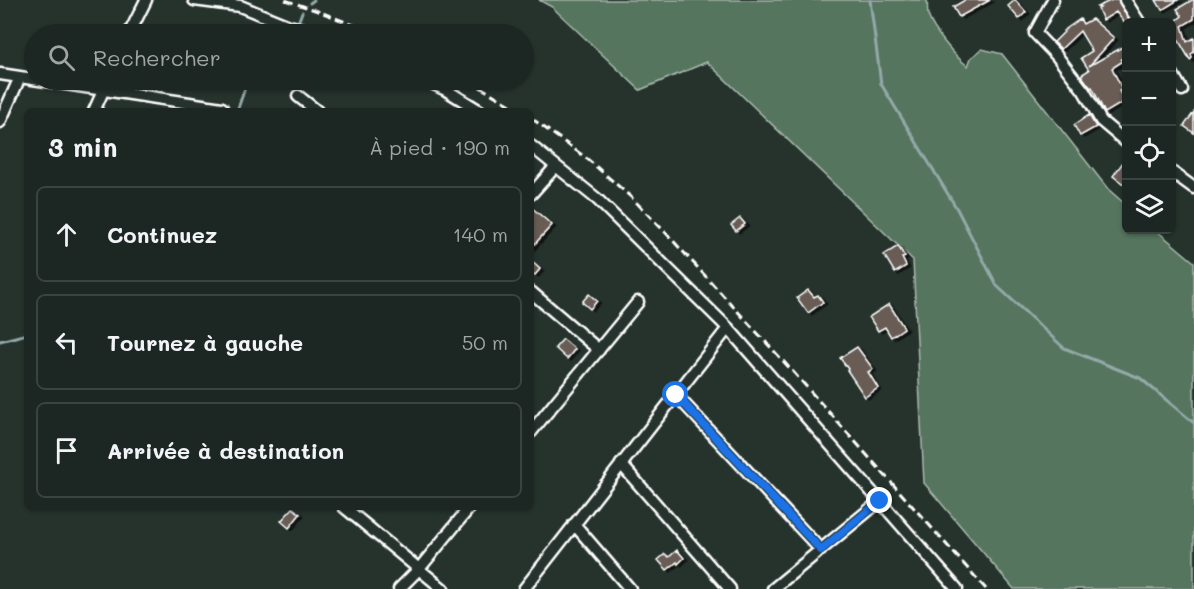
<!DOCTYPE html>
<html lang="fr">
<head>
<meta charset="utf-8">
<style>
	:root { --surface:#1c2622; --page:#252e2a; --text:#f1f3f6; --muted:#a0a5a5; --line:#3a4340 }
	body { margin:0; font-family:Mali,sans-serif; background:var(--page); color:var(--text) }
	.controls { position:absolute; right:18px; top:18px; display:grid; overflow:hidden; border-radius:9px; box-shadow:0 2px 4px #0004 }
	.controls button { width:54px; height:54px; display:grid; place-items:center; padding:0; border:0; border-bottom:2px solid var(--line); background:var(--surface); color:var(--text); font:30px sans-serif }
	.stop { position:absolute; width:18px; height:18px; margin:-14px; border:4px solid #1a73e8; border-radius:50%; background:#fff }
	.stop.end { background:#1a73e8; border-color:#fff; box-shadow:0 2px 6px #0008 }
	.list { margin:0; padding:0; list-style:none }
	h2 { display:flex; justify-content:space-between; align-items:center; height:78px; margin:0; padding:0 24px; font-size:26px }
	h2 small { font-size:20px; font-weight:400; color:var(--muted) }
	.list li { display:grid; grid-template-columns:39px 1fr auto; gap:18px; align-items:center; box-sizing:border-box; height:96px; margin:0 12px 12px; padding:0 12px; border:2px solid var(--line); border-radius:9px }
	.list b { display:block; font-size:22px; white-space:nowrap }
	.list em { font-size:20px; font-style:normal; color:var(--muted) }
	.icon { flex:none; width:33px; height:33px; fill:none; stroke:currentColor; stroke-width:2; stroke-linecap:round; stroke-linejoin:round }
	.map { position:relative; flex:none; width:1194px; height:589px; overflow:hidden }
	.search { position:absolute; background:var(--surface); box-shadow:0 2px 4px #0004; left:24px; top:24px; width:510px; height:66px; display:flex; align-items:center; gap:15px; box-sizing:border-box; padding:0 21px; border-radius:33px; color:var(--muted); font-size:22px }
	.panel { position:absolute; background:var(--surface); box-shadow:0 2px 4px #0004; left:24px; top:108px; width:510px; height:402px; border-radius:9px }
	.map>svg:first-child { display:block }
	.green { fill:#55755f; stroke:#aabaaf; stroke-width:1.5 }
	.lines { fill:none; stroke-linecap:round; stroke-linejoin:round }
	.stream { stroke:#93a9a8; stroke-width:3 }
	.building { fill:#675c55; stroke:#fff; stroke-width:1.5; filter:url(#shadow) }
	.minor-casing { stroke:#fff; stroke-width:15 }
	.minor { stroke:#26332d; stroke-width:10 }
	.rail { stroke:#fff; stroke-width:3; stroke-dasharray:9 4.5; stroke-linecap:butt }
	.route { stroke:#1a73e8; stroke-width:8 }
</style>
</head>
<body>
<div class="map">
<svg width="1194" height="589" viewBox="0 0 1194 589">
	<defs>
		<filter id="shadow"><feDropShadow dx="3.5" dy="2" stdDeviation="0" flood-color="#0009"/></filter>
	</defs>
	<rect width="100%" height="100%" fill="#26332d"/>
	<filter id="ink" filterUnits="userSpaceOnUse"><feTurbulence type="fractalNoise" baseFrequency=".0167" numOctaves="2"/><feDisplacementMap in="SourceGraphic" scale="12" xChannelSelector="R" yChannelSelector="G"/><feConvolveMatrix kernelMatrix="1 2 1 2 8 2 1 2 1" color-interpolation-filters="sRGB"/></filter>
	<g filter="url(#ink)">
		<path class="green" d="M 539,0 L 927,0 C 928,5 927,11 928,15 C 932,29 956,58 968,66 L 971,58 L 982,49 L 1002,54 L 1108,189 L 1126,205 L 1126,230 L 1156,230 L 1194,262 L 1194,589 L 1014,589 L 924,483 L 913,260 L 707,62 L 640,90 L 552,7 Z"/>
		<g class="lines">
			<path class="stream" d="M 870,0 L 881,84 L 957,209 L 997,286 L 1064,348 L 1140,378 L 1194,423
				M 310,3 L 314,0
				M 299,20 L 302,12
				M 237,111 L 246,85 L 251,80
				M 0,341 L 27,334"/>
		</g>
		<path class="building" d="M 965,0 L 990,0 L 959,17 L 953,7 Z
			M 1015,0 L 1026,12 L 1019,19 L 1008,6 Z
			M 1112,0 L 1118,0 L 1130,22 L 1124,22 L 1116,12 L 1103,20 L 1098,9 L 1100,8 L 1097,7 Z
			M 1156,0 L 1178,0 L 1162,10 Z
			M 1192,0 L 1194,0 L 1194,19 L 1182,26 L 1187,42 L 1194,38 L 1194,52 L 1191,54 L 1192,58 L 1190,60 L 1172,29 L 1172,24 L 1182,16 L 1177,9 Z
			M 1080,19 L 1083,24 L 1092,19 L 1114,38 L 1089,66 L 1126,45 L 1126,56 L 1121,59 L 1123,61 L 1112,68 L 1122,89 L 1119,91 L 1125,101 L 1105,113 L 1092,87 L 1091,88 L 1081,75 L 1089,70 L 1081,58 L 1092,51 L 1080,31 L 1061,49 L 1054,42 L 1064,32 L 1063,31 Z
			M 1194,112 L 1194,133 L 1184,126 Z
			M 1089,115 L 1096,127 L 1080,136 L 1074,125 Z
			M 1126,158 L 1126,186 L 1113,176 Z
			M 531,207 L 552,225 L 531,248 Z
			M 740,218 L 745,224 L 736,231 L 731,225 Z
			M 898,246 L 905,257 L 902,258 L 906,266 L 895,273 L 884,255 Z
			M 531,261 L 540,269 L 535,275 L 531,272 Z
			M 808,290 L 814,297 L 818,295 L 823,302 L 808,313 L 797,298 Z
			M 589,294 L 597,301 L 590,309 L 582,302 Z
			M 889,304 L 904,328 L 891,337 L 885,327 L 878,331 L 869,317 Z
			M 563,339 L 575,349 L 567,359 L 555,348 Z
			M 857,347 L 873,369 L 868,372 L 878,388 L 865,397 L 847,370 L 848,369 L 840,358 Z
			M 293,508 L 300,514 L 289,528 L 281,521 Z
			M 677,550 L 684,558 L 678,564 L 677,562 L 667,570 L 658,560 L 665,554 L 669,557 Z"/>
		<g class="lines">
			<g class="minor-casing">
				<path id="minor" d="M 194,0 L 240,6 L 289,26 L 326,34
					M 1053,0 L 1035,33 L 1056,55 L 1084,91 L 1101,121 L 1126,142
					M 1125,0 L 1139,22
					M 129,34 L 146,0
					M 1172,73 L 1182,90
					M 0,74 L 222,108
					M 425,80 L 446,90 L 480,111
					M 298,96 L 317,111
					M 94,111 L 108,80
					M 0,122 L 20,77
					M 531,146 L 597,199 L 728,328 L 957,589
					M 1172,172 L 1194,188
					M 531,194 L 556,166
					M 531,292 L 599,350
					M 676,395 L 821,550
					M 531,432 L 638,302
					M 621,464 L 730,589
					M 344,507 L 443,589
					M 574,524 L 630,589
					M 399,589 L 419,569 L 470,507
					M 524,589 L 728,328
					M 773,589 L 880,501"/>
			</g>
			<use href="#minor" class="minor"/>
			<path class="rail" d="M 285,0 L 315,10 L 377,34
				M 468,80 L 521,111
				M 531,118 L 585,157 L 631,197 L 666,233 L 795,374 L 986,589"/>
		</g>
	</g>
	<g class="lines" filter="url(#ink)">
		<path class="route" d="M 676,395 L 821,550 L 880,501"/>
	</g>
</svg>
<div class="controls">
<button>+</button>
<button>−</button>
<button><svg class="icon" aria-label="locate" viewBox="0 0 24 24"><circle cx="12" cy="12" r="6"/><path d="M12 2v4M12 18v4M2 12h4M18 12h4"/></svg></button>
<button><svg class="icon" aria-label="layers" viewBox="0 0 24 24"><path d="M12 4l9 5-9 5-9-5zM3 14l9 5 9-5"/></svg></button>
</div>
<div class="stop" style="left:676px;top:395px"></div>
<div class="stop end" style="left:880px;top:501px"></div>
<div class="search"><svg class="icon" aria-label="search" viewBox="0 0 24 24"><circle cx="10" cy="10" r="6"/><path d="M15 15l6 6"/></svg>Rechercher</div>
<section class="panel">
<h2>3 min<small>À pied · 190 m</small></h2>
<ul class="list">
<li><svg class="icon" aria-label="ahead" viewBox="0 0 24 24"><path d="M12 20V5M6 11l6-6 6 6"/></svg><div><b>Continuez</b></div><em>140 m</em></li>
<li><svg class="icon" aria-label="left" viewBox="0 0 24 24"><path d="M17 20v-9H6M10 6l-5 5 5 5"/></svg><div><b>Tournez à gauche</b></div><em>50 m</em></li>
<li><svg class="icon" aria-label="arrive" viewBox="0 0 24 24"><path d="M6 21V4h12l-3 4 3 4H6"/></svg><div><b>Arrivée à destination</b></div></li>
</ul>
</section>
</div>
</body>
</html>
